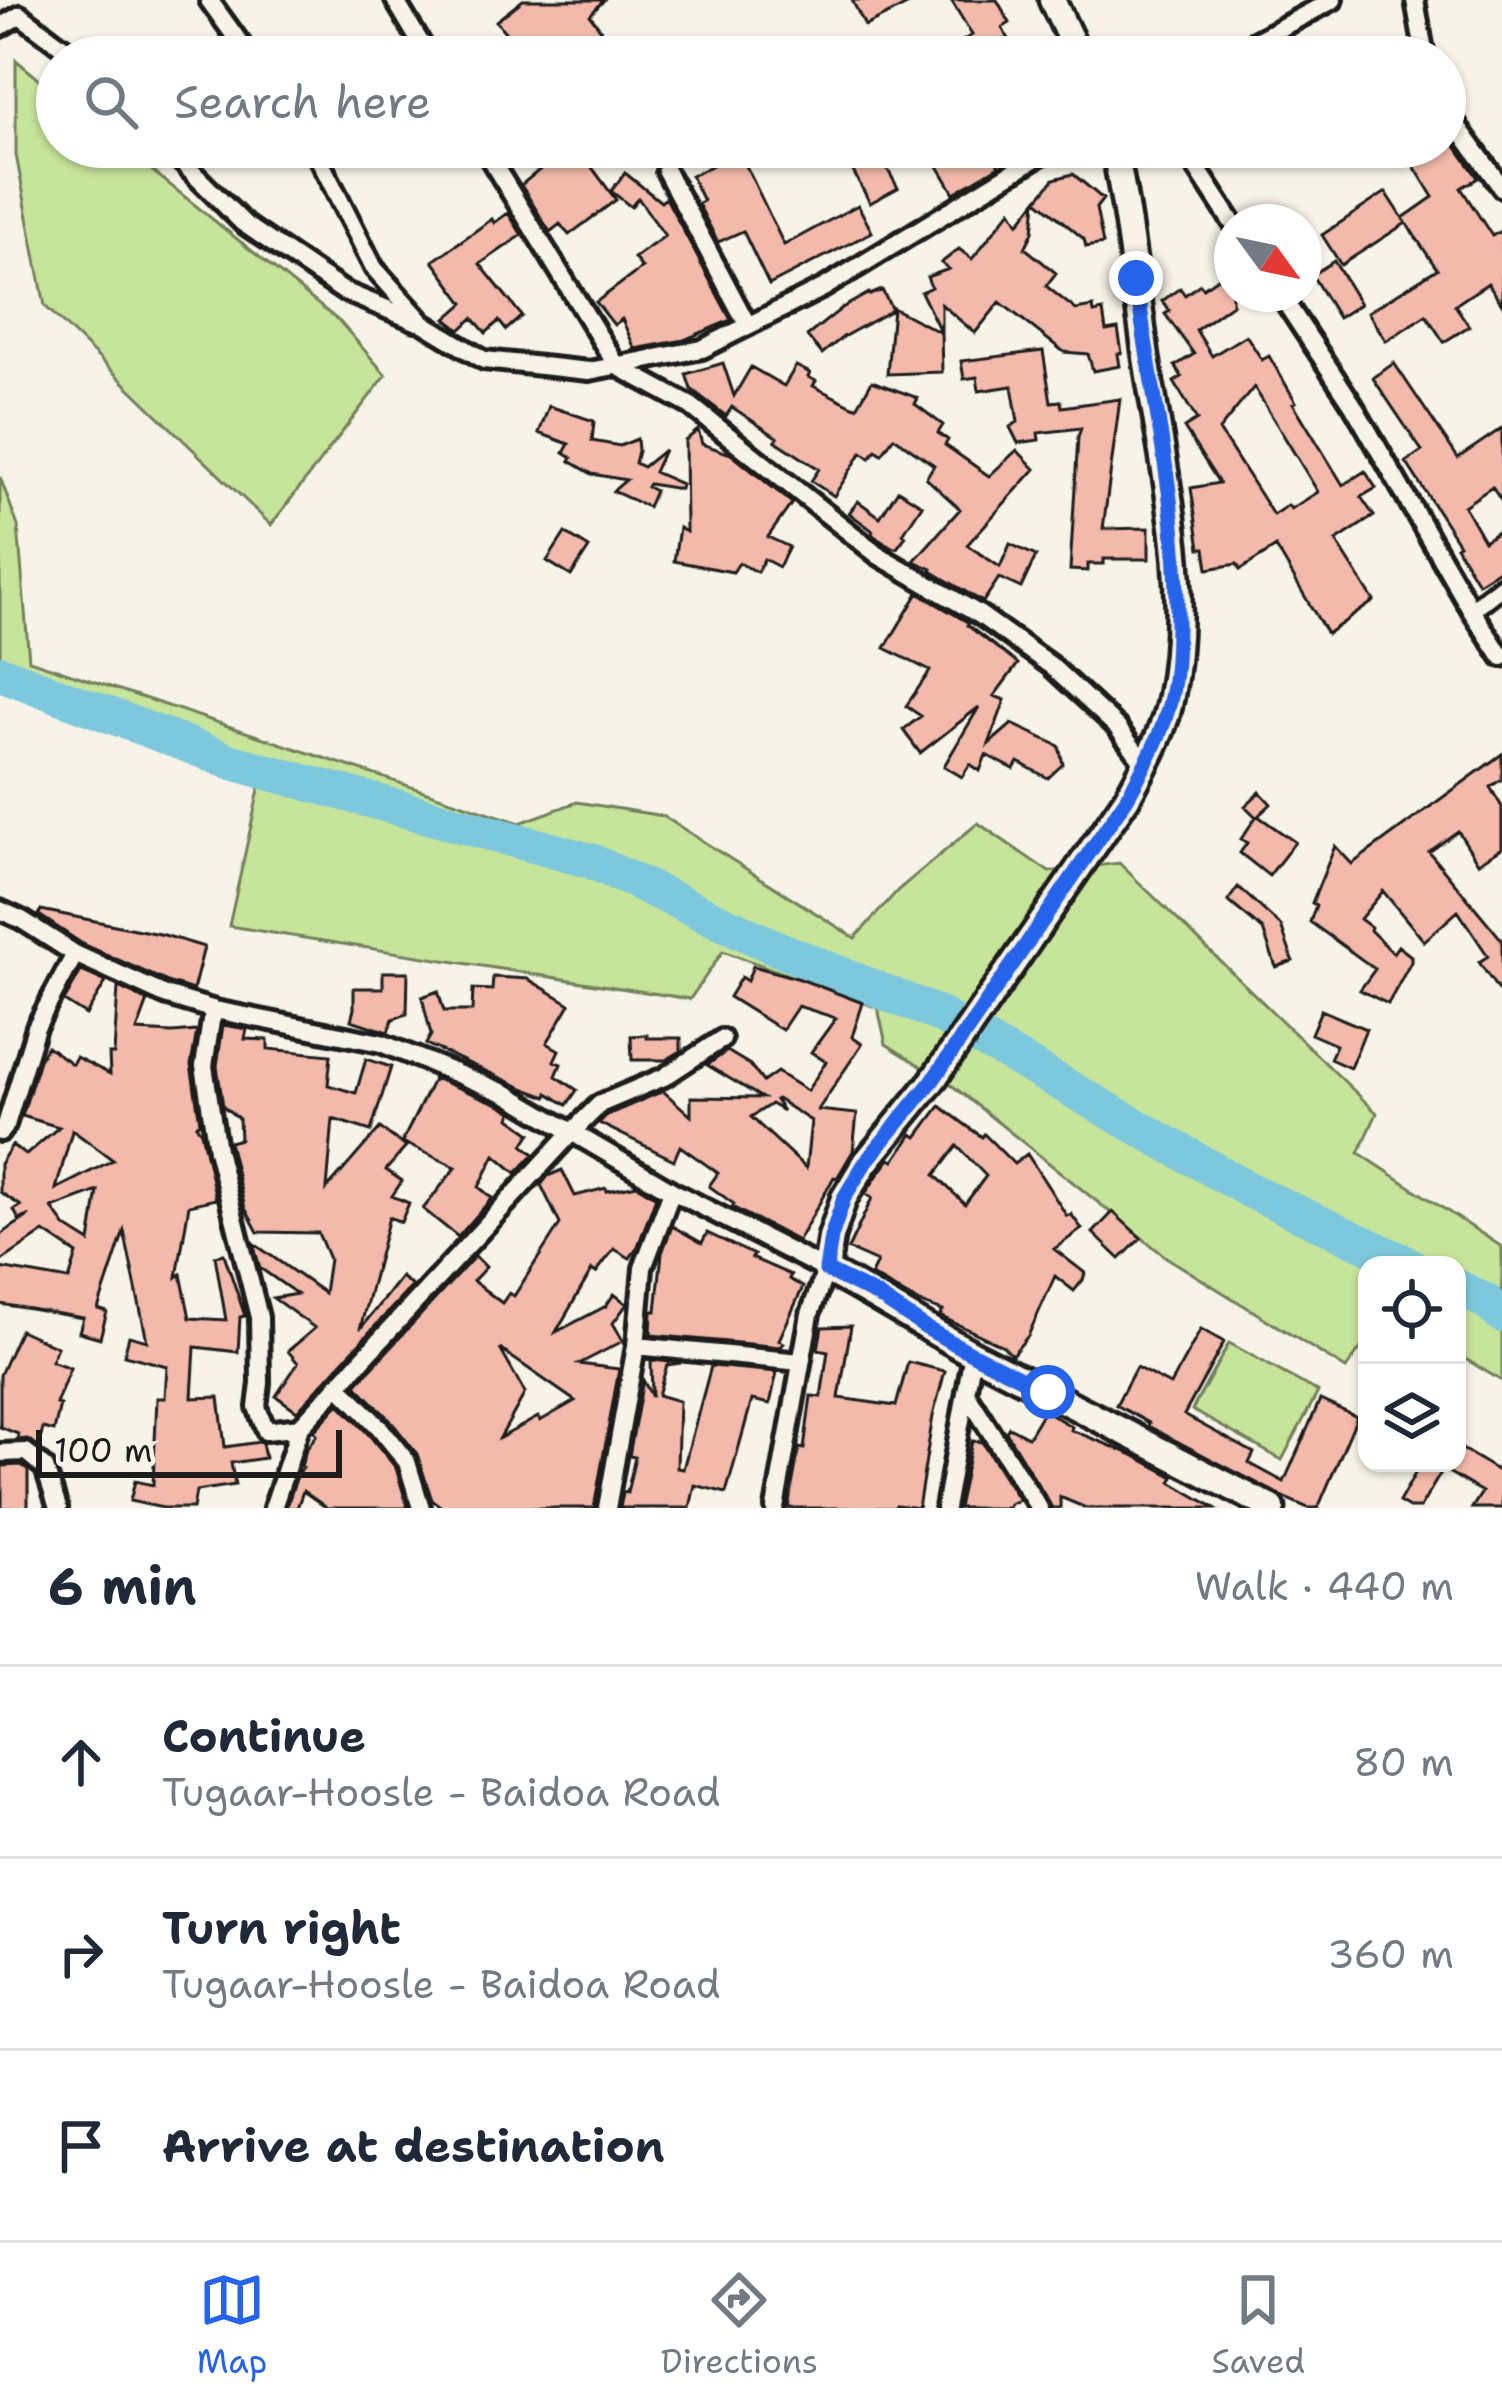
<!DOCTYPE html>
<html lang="en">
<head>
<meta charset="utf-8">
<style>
	:root { --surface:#fff; --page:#f6f6f7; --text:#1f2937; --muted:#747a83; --line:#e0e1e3; --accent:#2563eb }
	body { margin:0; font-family:"Shantell Sans",sans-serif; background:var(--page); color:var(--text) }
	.controls { position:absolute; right:36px; bottom:36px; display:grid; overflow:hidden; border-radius:24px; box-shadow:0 3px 9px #0004 }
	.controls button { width:108px; height:108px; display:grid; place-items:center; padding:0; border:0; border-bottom:3px solid var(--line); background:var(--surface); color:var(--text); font:60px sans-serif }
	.compass { position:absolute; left:1214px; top:204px; width:108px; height:108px; border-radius:50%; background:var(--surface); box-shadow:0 3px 9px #0004; rotate:123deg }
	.scale { position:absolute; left:36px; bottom:30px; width:306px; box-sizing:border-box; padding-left:12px; border:6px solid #1c1c1c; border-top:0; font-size:33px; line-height:42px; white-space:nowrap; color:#1c1c1c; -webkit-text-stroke:9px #f7f3e8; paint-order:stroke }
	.stop { position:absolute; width:36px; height:36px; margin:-27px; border:9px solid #2563eb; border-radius:50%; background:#fff }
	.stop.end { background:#2563eb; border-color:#fff; box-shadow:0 3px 12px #0008 }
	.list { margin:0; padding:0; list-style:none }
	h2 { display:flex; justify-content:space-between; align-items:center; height:156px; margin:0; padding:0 48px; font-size:51px }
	h2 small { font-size:39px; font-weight:400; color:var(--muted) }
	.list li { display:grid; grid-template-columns:78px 1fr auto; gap:36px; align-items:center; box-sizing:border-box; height:192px; padding:0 48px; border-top:3px solid var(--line) }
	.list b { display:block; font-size:45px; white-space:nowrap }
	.list p { margin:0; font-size:39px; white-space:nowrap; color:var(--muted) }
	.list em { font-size:39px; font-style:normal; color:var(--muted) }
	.icon { flex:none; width:66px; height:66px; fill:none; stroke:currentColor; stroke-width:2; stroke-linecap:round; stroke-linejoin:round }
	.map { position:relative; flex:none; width:1502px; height:1508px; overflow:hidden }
	.search { position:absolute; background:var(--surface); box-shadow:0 3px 9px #0004; left:36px; right:36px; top:36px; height:132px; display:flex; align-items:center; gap:30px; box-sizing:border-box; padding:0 42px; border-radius:66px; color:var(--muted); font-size:45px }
	.sheet { height:732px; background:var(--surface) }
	nav { display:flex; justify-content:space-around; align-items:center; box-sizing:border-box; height:168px; border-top:3px solid var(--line); background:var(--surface); font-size:33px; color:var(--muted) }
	nav a { display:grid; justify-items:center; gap:6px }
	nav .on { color:var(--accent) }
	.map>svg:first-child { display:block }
	.green { fill:#c7e49b; stroke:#72805c; stroke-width:3 }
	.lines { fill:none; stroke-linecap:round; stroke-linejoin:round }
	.river { stroke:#7dc8dd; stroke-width:36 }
	.building { fill:#f3baab; stroke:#1c1c1c; stroke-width:3; fill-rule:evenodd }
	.minor-casing { stroke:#1c1c1c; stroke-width:26 }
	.secondary-casing { stroke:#1c1c1c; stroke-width:33 }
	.minor { stroke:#f7f3e8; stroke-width:16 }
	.secondary { stroke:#f7f3e8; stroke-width:24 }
	.route { stroke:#2563eb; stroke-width:15 }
</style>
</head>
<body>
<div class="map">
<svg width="1502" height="1508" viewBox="0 0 1502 1508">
	<rect width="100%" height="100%" fill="#f7f3e8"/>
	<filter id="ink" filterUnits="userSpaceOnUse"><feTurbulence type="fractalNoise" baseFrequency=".00833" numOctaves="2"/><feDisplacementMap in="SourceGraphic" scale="24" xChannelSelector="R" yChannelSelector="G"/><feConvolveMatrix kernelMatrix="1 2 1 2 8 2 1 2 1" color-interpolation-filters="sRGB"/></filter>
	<g filter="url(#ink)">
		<path class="green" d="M 16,60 L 57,94 L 57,147 L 123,147 L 340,322 L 386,375 L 271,525 L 45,306 L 16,155 Z
			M 0,477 L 18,526 L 29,660 L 520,823 L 577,802 L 663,816 L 855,938 L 898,890 L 978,823 L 1049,872 L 1119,863 L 1377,1113 L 1359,1153 L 1502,1247 L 1502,1381 L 1457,1354 L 1457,1265 L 1367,1265 L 1367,1339 L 1346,1369 L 1166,1257 L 954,1087 L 886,1044 L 878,1008 L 723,951 L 690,999 L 229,926 L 260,785 L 0,681 Z
			M 1229,1343 L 1318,1392 L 1282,1460 L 1192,1410 Z"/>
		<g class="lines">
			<path class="river" d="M 0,673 L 232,762 L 591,861 L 781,950 L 938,1014 L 1251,1191 L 1410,1265
				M 1457,1287 L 1485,1301 L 1502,1315"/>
		</g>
		<path class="building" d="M 523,0 L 604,0 L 590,15 L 601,30 L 563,57 L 525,57 L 496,21 Z
			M 852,0 L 917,0 L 865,26 Z
			M 951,0 L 997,0 L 1010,23 L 1002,28 L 1019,57 L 936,57 L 972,35 Z
			M 1453,142 L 1478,178 L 1461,188 L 1492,236 L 1502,230 L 1502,304 L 1488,283 L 1455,305 L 1469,326 L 1444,342 L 1426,315 L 1386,341 L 1368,312 L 1437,269 L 1403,218 L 1433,197 L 1414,166 Z
			M 557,147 L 577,147 L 616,200 L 569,235 L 560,224 L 550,232 L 521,185 L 548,163 Z
			M 693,147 L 737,147 L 784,245 L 858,205 L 872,232 L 769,285 L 743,231 L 718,242 L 698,204 L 703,201 L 691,176 L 713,165 Z
			M 840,147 L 875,147 L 898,188 L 870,203 Z
			M 969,147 L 988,147 L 999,166 L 954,193 L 938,166 Z
			M 625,173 L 661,202 L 666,198 L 731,320 L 684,340 L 635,349 L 622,319 L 614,325 L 596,302 L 642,268 L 634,258 L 665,236 L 638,198 L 631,207 L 611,191 Z
			M 1073,174 L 1103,199 L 1096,208 L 1103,244 L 1086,247 L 1084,239 L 1037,200 L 1054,179 Z
			M 1386,192 L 1406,223 L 1341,265 L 1322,235 Z
			M 1036,201 L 1033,232 L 1025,248 L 1056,273 L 1046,286 L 1076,310 L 1093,307 L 1094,313 L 1103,311 L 1106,331 L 1118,329 L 1122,353 L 1118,354 L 1120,366 L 1093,371 L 1088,354 L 1064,352 L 1000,302 L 975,333 L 941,304 L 941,333 L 921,292 L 931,287 L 927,277 L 949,269 L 941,263 L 959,249 L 972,259 L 1011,210 L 1019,223 Z
			M 508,213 L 522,235 L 480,264 L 522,316 L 506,330 L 499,321 L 486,333 L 473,318 L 460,330 L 446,319 L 464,303 L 433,261 L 492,219 L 494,223 Z
			M 1334,261 L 1360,304 L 1338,318 L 1312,275 Z
			M 1232,268 L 1232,304 L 1196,330 L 1212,356 L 1246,335 L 1262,360 L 1269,356 L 1296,402 L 1293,403 L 1343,485 L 1365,471 L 1376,488 L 1361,497 L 1374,516 L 1336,541 L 1374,601 L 1327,634 L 1276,547 L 1240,570 L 1237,564 L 1208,569 L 1205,548 L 1200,548 L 1191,488 L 1219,483 L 1184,428 L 1197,420 L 1174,382 L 1182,377 L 1175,366 L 1194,354 L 1165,314 L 1170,311 L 1162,301 L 1180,288 L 1185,295 L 1200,284 L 1203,288 ZM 1254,387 L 1318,492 L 1291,509 L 1288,505 L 1273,515 L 1219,430 Z
			M 882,290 L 892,310 L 843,337 L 822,354 L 807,336 L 842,308 L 869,293 L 870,295 Z
			M 893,308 L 941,333 L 942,372 L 887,374 Z
			M 1043,351 L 1051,402 L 1061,401 L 1062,407 L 1120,399 L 1103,529 L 1149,528 L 1149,559 L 1104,559 L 1104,564 L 1088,564 L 1088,571 L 1070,570 L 1078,437 L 1081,428 L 1038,433 L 1039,440 L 1018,443 L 1010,427 L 1018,422 L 1012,386 L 979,391 L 977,377 L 964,379 L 961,361 Z
			M 723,363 L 734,396 L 751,367 L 784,386 L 796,366 L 810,373 L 808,377 L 816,381 L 813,386 L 853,406 L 857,407 L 872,381 L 918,398 L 915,404 L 943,425 L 938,433 L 948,440 L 945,445 L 989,476 L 1017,450 L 1035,469 L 967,545 L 1000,567 L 1010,544 L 1036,556 L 1021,588 L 999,578 L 983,602 L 931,571 L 932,569 L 914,561 L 960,509 L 926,478 L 934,465 L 894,437 L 882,454 L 876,450 L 870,458 L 862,452 L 834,496 L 811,481 L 819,469 L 776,441 L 778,438 L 732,407 L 726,416 L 691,389 L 686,374 Z
			M 1394,363 L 1458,458 L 1502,428 L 1502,502 L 1492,487 L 1464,506 L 1484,541 L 1502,529 L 1502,568 L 1478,583 L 1456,546 L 1459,544 L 1406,462 L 1422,451 L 1373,378 Z
			M 549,406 L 594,421 L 592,441 L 620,446 L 637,439 L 638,451 L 635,463 L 643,467 L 664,450 L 654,472 L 681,484 L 680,489 L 649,484 L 647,487 L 655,491 L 648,507 L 613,491 L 626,480 L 592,474 L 570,461 L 572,458 L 564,453 L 569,444 L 539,433 Z
			M 698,430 L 702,444 L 731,454 L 792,503 L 768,537 L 789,547 L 779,567 L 764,559 L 757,572 L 739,563 L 733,572 L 674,561 L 679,528 L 686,532 L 685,441 Z
			M 898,490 L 922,505 L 903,534 L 906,536 L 897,548 L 894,548 L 878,539 L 872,534 L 873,531 L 849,513 L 858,501 L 880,517 Z
			M 565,533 L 589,548 L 571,576 L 547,561 Z
			M 918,593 L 969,623 L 967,625 L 1018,664 L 994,696 L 1005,700 L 989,744 L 1012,724 L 1059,746 L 1063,764 L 1048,778 L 1018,762 L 1014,769 L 986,755 L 980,771 L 970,764 L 962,777 L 944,766 L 979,707 L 920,753 L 903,730 L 921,716 L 906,706 L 930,671 L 885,648 Z
			M 1502,754 L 1502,779 L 1490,787 L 1502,807 L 1502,848 L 1478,863 L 1458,831 L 1429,852 L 1502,940 L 1502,996 L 1479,962 L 1488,956 L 1458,911 L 1424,941 L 1383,891 L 1360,919 L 1371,927 L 1370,930 L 1393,953 L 1398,946 L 1411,956 L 1411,962 L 1388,1004 L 1360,990 L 1375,969 L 1310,922 L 1316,905 L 1312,903 L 1335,846 L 1352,864 Z
			M 1260,792 L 1271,804 L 1258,816 L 1295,842 L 1269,876 L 1240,853 L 1247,843 L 1241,839 L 1256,817 L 1245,806 Z
			M 1238,887 L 1281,926 L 1293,961 L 1276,967 L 1263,930 L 1228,901 Z
			M 41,910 L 164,935 L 204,947 L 193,990 L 170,983 L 81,943 L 39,915 Z
			M 753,966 L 800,979 L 863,1003 L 852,1037 L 862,1044 L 818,1110 L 857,1114 L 853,1151 L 837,1178 L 834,1177 L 798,1241 L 732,1207 L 734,1204 L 709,1186 L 718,1173 L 680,1146 L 674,1160 L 599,1123 L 607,1115 L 663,1091 L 691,1116 L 691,1097 L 762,1098 L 707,1065 L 727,1051 L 750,1065 L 763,1082 L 777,1072 L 807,1091 L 826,1062 L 811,1052 L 836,1018 L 798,1006 L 782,1030 L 729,997 L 741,977 L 747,981 ZM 777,1099 L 811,1121 L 806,1168 L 751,1117 L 771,1104 L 783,1111 L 775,1100 Z
			M 81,971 L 106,982 L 86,1015 L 64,1001 Z
			M 383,972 L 408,972 L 407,1014 L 393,1019 L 388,1032 L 351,1020 L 354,1009 L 354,988 L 383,988 Z
			M 493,977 L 528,979 L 570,1004 L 547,1043 L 559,1050 L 554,1061 L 561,1064 L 556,1076 L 577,1090 L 567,1105 L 548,1093 L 547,1097 L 523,1088 L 426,1044 L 431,1035 L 422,997 L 438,991 L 444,1011 L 472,1011 L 473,989 L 492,990 Z
			M 118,987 L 148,1001 L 137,1031 L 173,1033 L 197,1031 L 191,1065 L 200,1122 L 196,1125 L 201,1132 L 216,1199 L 189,1205 L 177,1277 L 181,1274 L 190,1318 L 226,1320 L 215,1256 L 224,1254 L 245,1316 L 240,1317 L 238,1352 L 195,1347 L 192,1398 L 219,1397 L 225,1447 L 259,1442 L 262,1443 L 265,1458 L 231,1463 L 235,1485 L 196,1491 L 193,1508 L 163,1508 L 130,1501 L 135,1481 L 153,1485 L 157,1398 L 165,1398 L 167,1366 L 124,1355 L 129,1336 L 147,1341 L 124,1231 L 98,1309 L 107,1312 L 100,1338 L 79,1332 L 83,1318 L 0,1304 L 0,1268 L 69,1280 L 77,1254 L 44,1232 L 0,1262 L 0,1235 L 30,1215 L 19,1220 L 14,1210 L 21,1206 L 0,1192 L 0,1164 L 12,1145 L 26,1155 L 59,1127 L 22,1116 L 39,1060 L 47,1046 L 72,1064 L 76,1057 L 110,1074 L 109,1054 L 114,1054 ZM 72,1130 L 113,1160 L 56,1189 L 72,1131 ZM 98,1191 L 90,1242 L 66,1227 L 52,1208 Z
			M 1321,1010 L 1366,1029 L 1350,1068 L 1330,1059 L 1336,1045 L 1311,1034 Z
			M 223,1025 L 247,1029 L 245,1039 L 268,1040 L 268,1049 L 331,1055 L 328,1085 L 356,1093 L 366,1059 L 391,1067 L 371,1131 L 333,1119 L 327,1189 L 380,1128 L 406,1147 L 386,1170 L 402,1181 L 392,1196 L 409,1203 L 401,1222 L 389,1217 L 360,1329 L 401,1277 L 412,1286 L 297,1411 L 276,1396 L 298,1363 L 288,1351 L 315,1328 L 273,1298 L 297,1294 L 260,1268 L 253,1243 L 324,1293 L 329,1259 L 318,1233 L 258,1232 L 245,1208 L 229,1142 L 240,1139 L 239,1119 L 223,1106 L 217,1066 Z
			M 647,1035 L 647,1038 L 681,1038 L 681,1051 L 666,1060 L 632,1060 L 631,1036 Z
			M 434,1078 L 501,1105 L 512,1112 L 510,1118 L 531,1133 L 523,1145 L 534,1154 L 516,1173 L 495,1155 L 479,1187 L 492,1198 L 458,1237 L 423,1209 L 456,1167 L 402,1142 Z
			M 940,1106 L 982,1137 L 984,1134 L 1014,1164 L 1027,1154 L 1067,1216 L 1071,1214 L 1082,1229 L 1054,1249 L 1085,1273 L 1083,1280 L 1074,1291 L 1055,1276 L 1028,1336 L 1012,1355 L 1003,1346 L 940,1316 L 943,1311 L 920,1303 L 871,1275 L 877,1262 L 848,1249 L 872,1198 L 865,1194 L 879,1173 L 890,1159 L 894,1161 L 912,1134 L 917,1137 ZM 957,1146 L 986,1176 L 965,1204 L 935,1175 Z
			M 562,1170 L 575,1196 L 606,1188 L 607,1191 L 637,1185 L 656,1197 L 638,1246 L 630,1258 L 614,1249 L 596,1273 L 592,1270 L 556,1332 L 606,1306 L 614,1294 L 627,1304 L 613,1323 L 623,1341 L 579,1364 L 619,1369 L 594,1508 L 443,1508 L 432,1500 L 417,1454 L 390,1420 L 356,1385 L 475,1256 L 486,1267 L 473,1281 L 502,1303 L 509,1293 L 514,1296 L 560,1224 L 541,1185 L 548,1176 ZM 500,1349 L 529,1369 L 575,1401 L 540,1421 L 538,1417 L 500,1438 L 525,1393 Z
			M 1113,1212 L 1141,1238 L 1120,1259 L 1093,1233 Z
			M 672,1226 L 702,1243 L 707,1233 L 754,1255 L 752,1258 L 791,1275 L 789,1279 L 803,1287 L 779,1340 L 784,1343 L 781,1347 L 651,1335 L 652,1311 L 656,1311 L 662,1253 Z
			M 851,1326 L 839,1398 L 896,1406 L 908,1362 L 945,1371 L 933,1416 L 918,1508 L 896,1505 L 895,1508 L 788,1508 L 799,1448 L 804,1449 L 811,1396 L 821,1397 L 828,1351 L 818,1349 L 822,1327 Z
			M 1201,1329 L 1224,1342 L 1184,1415 L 1254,1453 L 1249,1463 L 1284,1482 L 1320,1400 L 1357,1417 L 1318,1508 L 1308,1508 L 1285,1498 L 1148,1426 L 1149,1423 L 1116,1405 L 1136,1367 L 1170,1385 Z
			M 20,1330 L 57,1347 L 51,1361 L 70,1368 L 56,1404 L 60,1405 L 54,1431 L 43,1428 L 39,1446 L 27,1439 L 17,1440 L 18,1434 L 0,1427 L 0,1375 Z
			M 651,1360 L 681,1363 L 667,1365 L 658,1395 L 679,1401 L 677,1468 L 683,1469 L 711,1366 L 777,1372 L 770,1404 L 752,1400 L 726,1493 L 695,1485 L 690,1508 L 620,1508 L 623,1492 L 627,1493 L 635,1457 L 629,1456 L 643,1380 L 652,1397 Z
			M 339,1404 L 370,1436 L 396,1468 L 408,1508 L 327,1508 L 303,1491 L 297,1508 L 286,1508 L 297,1476 L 303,1467 L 301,1466 L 306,1450 L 317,1434 L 314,1431 Z
			M 1044,1410 L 1072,1427 L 1071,1430 L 1131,1454 L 1174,1477 L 1171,1482 L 1215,1508 L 1086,1508 L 1060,1497 L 1060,1508 L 1052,1508 L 1006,1432 L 1009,1427 L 1028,1437 Z
			M 972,1441 L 982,1442 L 1019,1500 L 1009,1504 L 1008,1508 L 958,1508 Z
			M 1457,1446 L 1502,1473 L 1502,1508 L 1472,1508 L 1482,1492 L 1443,1469 L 1420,1508 L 1409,1508 L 1399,1502 L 1421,1463 L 1457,1463 Z
			M 22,1465 L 28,1470 L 28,1508 L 2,1508 L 2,1466 Z"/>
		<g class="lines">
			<g class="minor-casing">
				<path id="minor" d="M 209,0 L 250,57
					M 395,0 L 429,57
					M 1415,0 L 1425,57
					M 0,27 L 20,15 L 76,57
					M 1226,57 L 1333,0
					M 1445,104 L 1458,127 L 1502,188
					M 167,147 L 243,223 L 343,291 L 416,321
					M 313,147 L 374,268 L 423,323 L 484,360 L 589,371 L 702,349 L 825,287 L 1054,147
					M 483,147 L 617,366 L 691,406 L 878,555 L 980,615 L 1050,665 L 1117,727 L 1145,764
					M 1183,147 L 1232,222
					M 666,171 L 748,326
					M 1280,294 L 1353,405 L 1471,610 L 1502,657
					M 1471,610 L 1502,586
					M 0,910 L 22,920 L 75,954 L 165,995 L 215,1010 L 381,1043 L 507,1094 L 672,1191 L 826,1270 L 810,1314 L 775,1508
					M 215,1010 L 211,1021 L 204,1066 L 217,1150 L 259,1317 L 260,1383 L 257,1407 L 266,1431 L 300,1427
					M 0,1132 L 6,1125 L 36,1027 L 75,954
					M 636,1346 L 801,1362
					M 338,1385 L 380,1428 L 407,1462 L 421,1508
					M 966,1393 L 1039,1508
					M 0,1453 L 26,1452 L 45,1468 L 58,1508
					M 273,1508 L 300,1427 L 572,1132 L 600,1104 L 664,1077 L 722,1039
					M 607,1508 L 636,1346 L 643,1268 L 672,1191
					M 945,1508 L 973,1354"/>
			</g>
			<g class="secondary-casing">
				<path id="secondary" d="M 1052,0 L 1079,57
					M 1114,147 C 1129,216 1136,287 1146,357 C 1163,468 1193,584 1171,696 C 1165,731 1144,767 1127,798 L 933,1080 L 865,1163 L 844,1198 L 831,1237 L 826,1270 C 877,1296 923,1327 973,1354 L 1272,1508"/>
			</g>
			<use href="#minor" class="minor"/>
			<use href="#secondary" class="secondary"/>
		</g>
	</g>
	<g class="lines" filter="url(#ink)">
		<path class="route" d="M 1048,1392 L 973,1354 L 926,1328 L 876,1295 L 826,1270 L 831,1237 L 844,1198 L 865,1163 L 933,1080 L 1127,798 C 1144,767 1164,732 1171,697 C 1177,670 1177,642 1177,615 C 1179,502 1150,390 1136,278"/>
	</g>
</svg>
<div class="controls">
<button><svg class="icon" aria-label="locate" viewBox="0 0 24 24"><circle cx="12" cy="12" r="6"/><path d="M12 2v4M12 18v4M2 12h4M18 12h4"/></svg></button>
<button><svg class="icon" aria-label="layers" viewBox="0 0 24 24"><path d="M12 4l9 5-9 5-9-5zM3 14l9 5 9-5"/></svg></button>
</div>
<svg class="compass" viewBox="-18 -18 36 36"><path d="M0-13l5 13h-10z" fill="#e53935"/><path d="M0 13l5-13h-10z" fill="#747a83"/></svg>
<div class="scale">100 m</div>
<div class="stop" style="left:1048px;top:1392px"></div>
<div class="stop end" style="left:1136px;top:278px"></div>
<div class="search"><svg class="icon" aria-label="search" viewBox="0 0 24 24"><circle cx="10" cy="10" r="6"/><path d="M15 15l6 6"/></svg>Search here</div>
</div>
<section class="sheet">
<h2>6 min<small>Walk · 440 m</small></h2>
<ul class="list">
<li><svg class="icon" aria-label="ahead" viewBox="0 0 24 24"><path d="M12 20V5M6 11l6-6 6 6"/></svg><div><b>Continue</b><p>Tugaar-Hoosle - Baidoa Road</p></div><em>80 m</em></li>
<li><svg class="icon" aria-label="right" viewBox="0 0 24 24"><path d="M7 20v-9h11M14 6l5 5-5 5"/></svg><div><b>Turn right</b><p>Tugaar-Hoosle - Baidoa Road</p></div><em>360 m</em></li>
<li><svg class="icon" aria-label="arrive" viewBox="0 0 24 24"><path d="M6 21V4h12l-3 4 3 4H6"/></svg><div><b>Arrive at destination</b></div></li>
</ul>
</section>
<nav>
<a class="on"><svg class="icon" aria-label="map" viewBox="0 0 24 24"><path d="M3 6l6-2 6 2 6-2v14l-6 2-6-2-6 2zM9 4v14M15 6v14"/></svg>Map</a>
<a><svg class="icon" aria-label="directions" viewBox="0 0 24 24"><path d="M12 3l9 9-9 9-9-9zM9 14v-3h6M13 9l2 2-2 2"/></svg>Directions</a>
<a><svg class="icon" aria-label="saved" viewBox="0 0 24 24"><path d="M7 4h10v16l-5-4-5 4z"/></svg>Saved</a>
</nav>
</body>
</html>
